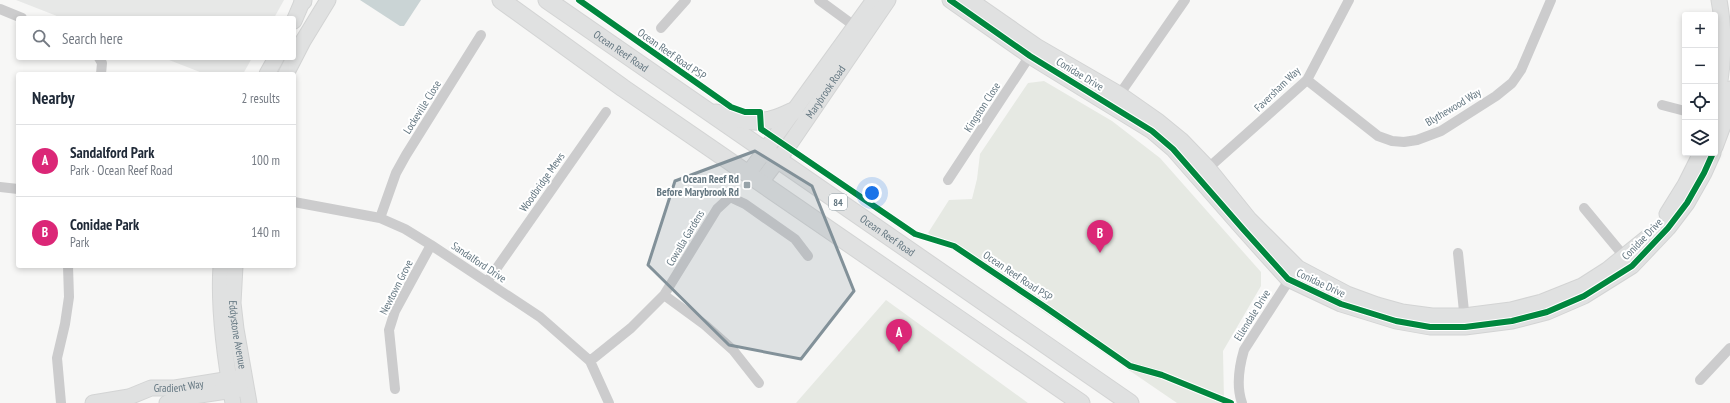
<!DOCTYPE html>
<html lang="en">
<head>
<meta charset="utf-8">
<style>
	:root { --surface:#fff; --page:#f2f2f3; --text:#1f2937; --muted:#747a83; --line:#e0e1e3; --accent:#db2777 }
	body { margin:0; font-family:"PT Sans Narrow",sans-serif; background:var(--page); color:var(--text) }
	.controls { position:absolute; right:12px; top:12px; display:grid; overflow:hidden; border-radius:4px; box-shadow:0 2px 6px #0003 }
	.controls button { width:36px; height:36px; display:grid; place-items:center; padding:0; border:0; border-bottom:1px solid var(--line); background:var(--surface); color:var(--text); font:20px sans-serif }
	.you { position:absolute; left:872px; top:193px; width:14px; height:14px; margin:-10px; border:3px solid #fff; border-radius:50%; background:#1a73e8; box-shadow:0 0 0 6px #1a73e833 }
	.badge { display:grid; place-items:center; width:26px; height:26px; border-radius:50%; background:var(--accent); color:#fff; font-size:13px; font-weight:700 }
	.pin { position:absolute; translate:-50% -33px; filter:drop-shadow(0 1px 2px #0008) }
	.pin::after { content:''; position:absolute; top:21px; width:14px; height:12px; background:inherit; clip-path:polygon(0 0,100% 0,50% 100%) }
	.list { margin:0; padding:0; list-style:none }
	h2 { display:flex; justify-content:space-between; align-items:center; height:52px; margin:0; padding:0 16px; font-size:17px }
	h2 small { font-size:13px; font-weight:400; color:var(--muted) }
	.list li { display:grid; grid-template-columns:26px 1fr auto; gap:12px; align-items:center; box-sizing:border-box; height:72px; padding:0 16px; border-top:1px solid var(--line) }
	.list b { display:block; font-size:15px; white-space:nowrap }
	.list p { margin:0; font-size:13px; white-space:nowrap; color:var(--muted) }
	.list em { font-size:13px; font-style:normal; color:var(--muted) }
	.icon { flex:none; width:22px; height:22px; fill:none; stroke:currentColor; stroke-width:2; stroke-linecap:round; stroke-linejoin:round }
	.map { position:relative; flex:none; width:1730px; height:403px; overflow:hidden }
	.search { position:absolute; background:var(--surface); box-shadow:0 2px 6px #0003; left:16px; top:16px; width:280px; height:44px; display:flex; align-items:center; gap:10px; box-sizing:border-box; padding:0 14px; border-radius:4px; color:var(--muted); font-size:15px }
	.panel { position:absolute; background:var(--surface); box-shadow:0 2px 6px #0003; left:16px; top:72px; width:280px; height:196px; border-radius:4px }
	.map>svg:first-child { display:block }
	.built { fill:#e7e8e7 }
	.green { fill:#e6e9e3 }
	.water { fill:#cad4d5 }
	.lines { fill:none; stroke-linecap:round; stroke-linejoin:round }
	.secondary-casing { stroke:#d3d4d4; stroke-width:17 }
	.primary-casing { stroke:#d3d4d4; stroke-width:19 }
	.street { stroke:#cccccd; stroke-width:10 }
	.secondary { stroke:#e0e1e1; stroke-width:15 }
	.primary { stroke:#e0e1e1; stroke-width:17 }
	.cycleway-casing { stroke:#fff; stroke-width:8 }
	.cycleway { stroke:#00873e; stroke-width:6 }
	.marked { fill:#829199; fill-opacity:0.2; stroke:#829199; stroke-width:3; stroke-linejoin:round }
	.poi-dot { fill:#97a3a9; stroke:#fff; stroke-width:1.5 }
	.labels { text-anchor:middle; stroke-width:4; stroke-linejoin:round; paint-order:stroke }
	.shield { fill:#fff; stroke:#929fa6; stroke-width:1 }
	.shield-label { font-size:10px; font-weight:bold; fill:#637680 }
	.street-label { font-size:11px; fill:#637680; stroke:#fff }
	.poi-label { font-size:11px; font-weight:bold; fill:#637680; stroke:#fff; text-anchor:end }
</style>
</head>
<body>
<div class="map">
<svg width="1730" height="403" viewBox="0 0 1730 403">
	<rect width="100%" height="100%" fill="#f7f7f6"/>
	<path class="built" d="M 16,0 L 284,0 L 274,18 L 62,18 Z
		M 164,58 L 252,58 L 243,74 L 205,74 Z"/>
	<path class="green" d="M 1044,81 L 1112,121 L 1160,158 L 1261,272 L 1261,286 L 1223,351 L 1224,401 L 1222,403 L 1177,403 L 928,233 L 949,200 L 972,199 L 977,179 L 980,154 L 1028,83 Z
		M 886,300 L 1028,403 L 796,403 Z"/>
	<path class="water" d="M 360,0 L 421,0 L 404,26 L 400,26 Z"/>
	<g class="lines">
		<g class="secondary-casing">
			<g id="secondary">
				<path d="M 950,0 L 1030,56 L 1152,131 L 1173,149 L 1243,229 L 1288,279 L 1341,304 L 1396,321 L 1430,327 L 1465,327 L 1512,321 L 1547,312 L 1584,296 L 1632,266 L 1668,228 L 1687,203 L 1704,173 L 1713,153"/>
				<path d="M 970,0 L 1036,46 L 1119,94 L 1159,122 L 1181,140 L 1208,168 L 1249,219 L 1298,268 L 1347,294 L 1377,305 L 1402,312 L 1432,316 L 1464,316 L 1511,310 L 1542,302 L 1582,286 L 1607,270 L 1649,236"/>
				<path d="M 294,21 L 303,0"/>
				<path d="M 267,74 L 276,58"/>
				<path d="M 286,74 L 303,41 L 328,0"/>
				<path d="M 1715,109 C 1723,73 1726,37 1719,0"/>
				<path d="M 1715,147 L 1724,123 L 1730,89"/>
				<path d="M 748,174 L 874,0"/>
				<path id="s1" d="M 761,182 L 787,148 L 888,0"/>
				<path d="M 1667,214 L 1685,185 L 1701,153"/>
				<path d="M 221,266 C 218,311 225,359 233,403"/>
				<path id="s2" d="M 235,266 L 233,303 L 236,329 L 249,403"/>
				<path id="s3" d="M 93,403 L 129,397 L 151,388 L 175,388 L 243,377"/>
				<path d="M 167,403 L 181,398 L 240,389"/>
			</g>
		</g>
		<g class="primary-casing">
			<g id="primary">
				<path d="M 501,0 L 623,88 L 1081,403"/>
				<path id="s4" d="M 547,0 L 1130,403"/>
				<path d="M 303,1 L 303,0"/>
				<path d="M 716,113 C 733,117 751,124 770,120 C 778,118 786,114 794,111"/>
			</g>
		</g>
		<path class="street" d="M 819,0 L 860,30
			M 0,9 L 22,18
			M 661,28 L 686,0
			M 99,58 L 102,63 L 101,74
			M 1307,80 L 1378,136 L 1392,141 L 1404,142 L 1417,140 L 1441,131 L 1496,96 L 1512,83 L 1521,70 L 1551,0
			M 1117,98 L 1185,0
			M 1662,105 L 1685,111
			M 1204,170 L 1215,162 L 1307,80 L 1349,0
			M 948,180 L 1033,51
			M 0,187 L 18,189
			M 294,202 L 380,218 L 405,229 L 431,245 L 540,317 L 590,361 L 609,403
			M 1584,208 L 1628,261
			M 380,218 L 396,173 L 406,155 L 481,35
			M 1458,253 L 1465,321
			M 487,282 L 606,112
			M 664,295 L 705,325 L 733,350 L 759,383
			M 590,361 L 631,328 L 664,295 L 717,209 L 730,197 L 745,204 L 795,239 L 808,256
			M 1700,380 L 1730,348
			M 395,389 L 389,330 L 395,311 L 431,245
			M 61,403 L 57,358 L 65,324 L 69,297 L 68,266
			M 1242,403 C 1236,386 1239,367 1244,350 L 1293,274"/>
		<use href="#secondary" class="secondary"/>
		<use href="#primary" class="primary"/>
		<g class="cycleway-casing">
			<path id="cycleway" d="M 579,0 L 731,107 L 745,112 L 760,112 L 761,129 L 915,234 L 954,246 L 1045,307 L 1130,366 L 1162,375 L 1231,403
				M 950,0 L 1030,56 L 1152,131 L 1173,149 L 1243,229 L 1288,279 L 1341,304 L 1396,321 L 1430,327 L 1465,327 L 1512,321 L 1547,312 L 1584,296 L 1632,266 L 1668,228 L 1687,203 L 1704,173 L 1713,153"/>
		</g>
		<use href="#cycleway" class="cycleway"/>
	</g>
	<path class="marked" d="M 755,151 L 812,186 L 854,291 L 801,359 L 729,345 L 648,265 L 675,181 Z"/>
	<rect class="poi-dot" x="743" y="181" width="8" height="8" rx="2"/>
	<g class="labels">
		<rect class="shield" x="829" y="194" width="18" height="16" rx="3"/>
		<g class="shield-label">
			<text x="838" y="206">84</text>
		</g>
		<g class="street-label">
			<text dy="4" stroke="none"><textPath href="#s4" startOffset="90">Ocean Reef Road</textPath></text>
			<text transform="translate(672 54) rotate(35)" y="4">Ocean Reef Road PSP</text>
			<text transform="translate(1080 74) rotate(31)" y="4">Conidae Drive</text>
			<text transform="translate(1277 89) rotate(-44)" y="4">Faversham Way</text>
			<text dy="4" stroke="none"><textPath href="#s1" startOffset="111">Marybrook Road</textPath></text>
			<text transform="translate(422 107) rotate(-58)" y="4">Lockeville Close</text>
			<text transform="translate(982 107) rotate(-57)" y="4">Kingston Close</text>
			<text transform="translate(1453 107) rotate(-31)" y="4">Blythewood Way</text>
			<text transform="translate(542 182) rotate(-55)" y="4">Woodbridge Mews</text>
			<text dy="4" stroke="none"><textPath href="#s4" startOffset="414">Ocean Reef Road</textPath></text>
			<text transform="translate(685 238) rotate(-59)" y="4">Cowalla Gardens</text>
			<text transform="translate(1642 239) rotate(-46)" y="4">Conidae Drive</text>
			<text transform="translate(479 262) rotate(34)" y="4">Sandalford Drive</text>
			<text transform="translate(1018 276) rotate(34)" y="4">Ocean Reef Road PSP</text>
			<text transform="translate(1321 283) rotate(25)" y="4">Conidae Drive</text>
			<text transform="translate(396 287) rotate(-63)" y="4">Newtown Grove</text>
			<text transform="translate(1252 315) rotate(-58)" y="4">Ellendale Drive</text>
			<text dy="4" stroke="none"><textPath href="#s2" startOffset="69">Eddystone Avenue</textPath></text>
			<text dy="4" stroke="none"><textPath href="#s3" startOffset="88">Gradient Way</textPath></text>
		</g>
		<g class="poi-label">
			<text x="739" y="183">Ocean Reef Rd<tspan x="739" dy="13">Before Marybrook Rd</tspan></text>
		</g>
	</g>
</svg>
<div class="controls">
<button>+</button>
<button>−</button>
<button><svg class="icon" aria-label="locate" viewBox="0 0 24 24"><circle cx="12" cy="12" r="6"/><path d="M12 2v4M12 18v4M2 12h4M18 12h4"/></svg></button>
<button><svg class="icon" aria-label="layers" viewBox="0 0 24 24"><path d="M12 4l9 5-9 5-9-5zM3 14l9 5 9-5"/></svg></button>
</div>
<div class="you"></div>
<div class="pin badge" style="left:899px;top:352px">A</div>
<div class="pin badge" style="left:1100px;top:253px">B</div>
<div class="search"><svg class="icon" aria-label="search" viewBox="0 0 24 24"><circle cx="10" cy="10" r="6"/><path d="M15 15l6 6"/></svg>Search here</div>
<section class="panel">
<h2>Nearby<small>2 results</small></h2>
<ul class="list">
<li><span class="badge">A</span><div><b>Sandalford Park</b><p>Park · Ocean Reef Road</p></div><em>100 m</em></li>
<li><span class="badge">B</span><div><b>Conidae Park</b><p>Park</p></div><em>140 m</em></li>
</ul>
</section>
</div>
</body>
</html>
